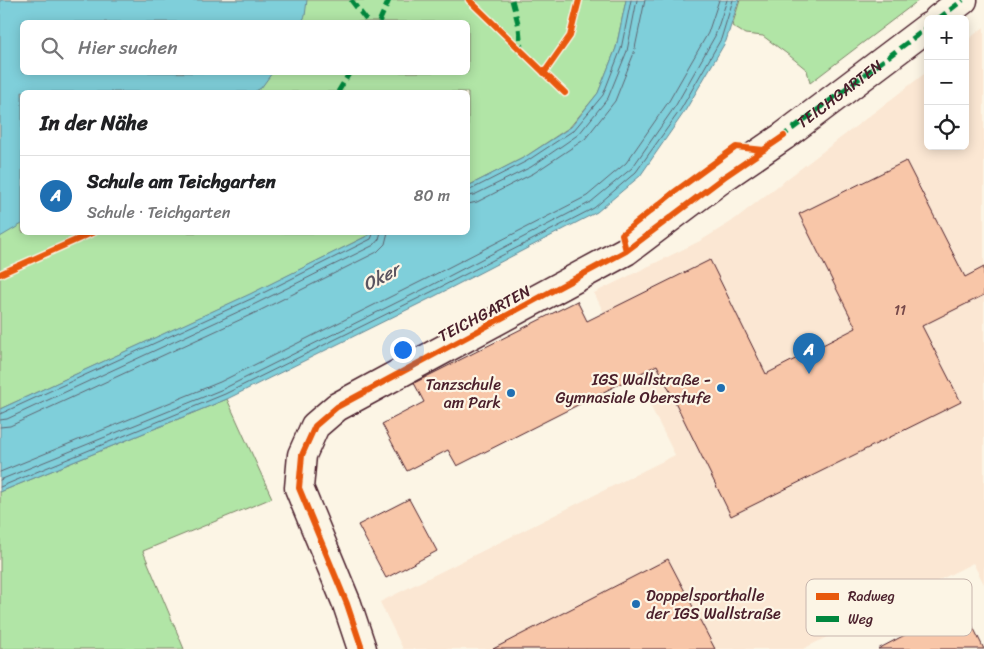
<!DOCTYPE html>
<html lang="de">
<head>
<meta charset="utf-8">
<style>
	:root { --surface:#fff; --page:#f2f2f2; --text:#202124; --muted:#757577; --line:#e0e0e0; --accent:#1f6fb2 }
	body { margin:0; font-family:Sriracha,sans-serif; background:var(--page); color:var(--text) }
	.controls { position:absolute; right:15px; top:15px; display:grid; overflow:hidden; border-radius:8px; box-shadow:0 2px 12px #0003 }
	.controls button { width:45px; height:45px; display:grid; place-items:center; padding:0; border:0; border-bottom:1px solid var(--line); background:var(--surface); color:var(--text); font:25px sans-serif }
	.you { position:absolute; left:402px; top:349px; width:18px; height:18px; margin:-12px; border:4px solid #fff; border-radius:50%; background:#1a73e8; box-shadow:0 0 0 8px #1a73e833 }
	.badge { display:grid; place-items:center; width:32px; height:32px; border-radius:50%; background:var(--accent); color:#fff; font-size:16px; font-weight:700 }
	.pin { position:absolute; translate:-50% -41px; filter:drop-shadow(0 1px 2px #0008) }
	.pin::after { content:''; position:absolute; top:26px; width:18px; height:15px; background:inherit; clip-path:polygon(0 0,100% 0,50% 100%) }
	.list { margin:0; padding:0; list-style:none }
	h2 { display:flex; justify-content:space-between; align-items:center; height:65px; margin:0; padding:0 20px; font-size:21px }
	h2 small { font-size:16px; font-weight:400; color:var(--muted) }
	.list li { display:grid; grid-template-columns:32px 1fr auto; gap:15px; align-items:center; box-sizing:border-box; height:80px; padding:0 20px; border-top:1px solid var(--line) }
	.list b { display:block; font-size:19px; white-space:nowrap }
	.list p { margin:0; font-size:16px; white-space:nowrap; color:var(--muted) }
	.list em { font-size:16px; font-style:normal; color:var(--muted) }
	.icon { flex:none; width:28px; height:28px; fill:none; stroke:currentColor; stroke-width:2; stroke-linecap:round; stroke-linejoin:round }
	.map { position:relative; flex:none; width:984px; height:649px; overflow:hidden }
	.search { position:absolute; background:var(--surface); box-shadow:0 2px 12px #0003; left:20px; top:20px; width:450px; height:55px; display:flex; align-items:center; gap:12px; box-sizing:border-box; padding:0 18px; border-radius:8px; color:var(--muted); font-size:19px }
	.panel { position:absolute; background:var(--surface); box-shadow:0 2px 12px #0003; left:20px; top:90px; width:450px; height:145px; border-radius:8px }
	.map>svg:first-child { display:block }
	.built { fill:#fbe7d3 }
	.green { fill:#b1e5a6; stroke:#7e8268; fill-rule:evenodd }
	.water { fill:#7fcfda; stroke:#6a8994 }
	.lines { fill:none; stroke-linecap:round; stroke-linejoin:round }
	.shore { stroke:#5f6571; stroke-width:1 }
	.building { fill:#f8c6a8; stroke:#4a1f2b }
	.minor-casing { stroke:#4a1f2b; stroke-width:31 }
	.minor { stroke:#fcf5e5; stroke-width:28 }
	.quiet { stroke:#00873e; stroke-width:5; stroke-dasharray:10 5; stroke-linecap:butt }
	.cycleway-casing { stroke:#fcf5e5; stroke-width:9 }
	.cycleway { stroke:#e8590c; stroke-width:6 }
	.poi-dot { fill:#1f6fb2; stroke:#fcf5e5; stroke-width:2 }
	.labels { text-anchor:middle; stroke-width:4.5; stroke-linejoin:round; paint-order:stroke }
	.number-label { font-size:14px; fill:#76494a }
	.street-label { font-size:16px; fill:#4a1f2b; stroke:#fcf5e5 }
	.poi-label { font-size:16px; fill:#4a1f2b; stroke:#fcf5e5; text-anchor:end }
	.water-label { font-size:18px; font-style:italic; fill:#5a5460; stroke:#fcf5e5 }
	.key { fill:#fcf5e5; stroke:#c7b5ad; stroke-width:1 }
	.key-label { font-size:14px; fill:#4a1f2b }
</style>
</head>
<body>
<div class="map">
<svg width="984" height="649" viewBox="0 0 984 649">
	<rect width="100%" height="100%" fill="#fcf5e5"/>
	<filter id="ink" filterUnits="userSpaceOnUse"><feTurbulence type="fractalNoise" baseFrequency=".02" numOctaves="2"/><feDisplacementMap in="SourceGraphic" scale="10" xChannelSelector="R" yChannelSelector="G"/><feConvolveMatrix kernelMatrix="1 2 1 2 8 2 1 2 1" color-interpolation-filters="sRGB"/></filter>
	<g filter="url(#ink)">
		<path class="built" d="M 984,27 L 984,584 L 973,563 L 803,649 L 403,649 L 380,602 L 675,455 L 594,293 L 700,241 L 731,222 L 928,71 L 928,146 L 965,146 L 965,42 Z"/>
		<path class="green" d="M 0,0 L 626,0 L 616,48 L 598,93 L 570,127 L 525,157 L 468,186 L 468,92 L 22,92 L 22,232 L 373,233 L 251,294 L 0,409 ZM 22,22 L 468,22 L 468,72 L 22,72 Z
			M 740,0 L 919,0 L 810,83 L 807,70 L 790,56 L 763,36 L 745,34 L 732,26 Z
			M 227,399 L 272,498 L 143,551 L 184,649 L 0,649 L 0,492 Z"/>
		<path class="water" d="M 0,0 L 307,0 L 305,16 L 302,22 L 22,22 L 22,72 L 272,73 L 261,88 L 254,92 L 22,92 L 22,224 L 0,237 Z
			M 626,0 L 739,0 L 726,41 L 685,111 L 640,176 L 597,212 L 435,296 L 227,399 L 0,492 L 0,409 L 250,294 L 373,233 L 468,232 L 468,186 L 525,157 L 571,127 L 598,93 L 616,48 Z"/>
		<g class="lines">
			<path class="shore" d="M 468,190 L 472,189 L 527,161 L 574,130 L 603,95 L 621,49 L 631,0
				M 468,196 L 474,195 L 531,167 L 579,134 L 608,98 L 627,51 L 637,0
				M 468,204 L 477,202 L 534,173 L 585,139 L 615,101 L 634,53 L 645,0
				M 0,414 L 253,298 L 371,239 L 374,232
				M 0,420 L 7,419 L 255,304 L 374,245 L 379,239 L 381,232
				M 0,427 L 10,426 L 259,311 L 377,252 L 385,244 L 388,232
				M 0,472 L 220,382 L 426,279 L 587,196 L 626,163 L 669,101 L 708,33 L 719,0
				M 0,480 L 223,389 L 430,286 L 591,202 L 632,168 L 676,105 L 715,36 L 727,0
				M 0,487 L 225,394 L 433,291 L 594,208 L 636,172 L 681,109 L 721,39 L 733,0"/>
		</g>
		<path class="building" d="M 906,161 L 965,277 L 984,267 L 984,295 L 922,326 L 961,402 L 731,516 L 657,365 L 457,466 L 448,450 L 407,471 L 382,424 L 424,402 L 414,383 L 577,301 L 587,321 L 710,260 L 766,374 L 856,328 L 799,214 Z
			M 409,499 L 437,551 L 386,578 L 358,525 Z
			M 668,559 L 715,649 L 493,649 Z
			M 962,605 L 984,649 L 878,649 Z"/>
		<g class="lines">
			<g class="minor-casing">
				<path id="minor" d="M 938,19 L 963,0
					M 362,649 L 347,604 L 299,488 L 302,455 L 315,426 L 337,407 L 626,251 L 724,177 L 784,136 L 928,27"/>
			</g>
			<use href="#minor" class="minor"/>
			<g class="quiet">
				<path d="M 351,0 L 368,22"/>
				<path d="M 512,0 L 519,27 L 521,49"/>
				<path d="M 938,19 L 963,0"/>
				<path d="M 379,22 L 389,0"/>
				<path d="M 338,92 L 350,72"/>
				<path id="s1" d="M 780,138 L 928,27"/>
			</g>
			<g class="cycleway-casing">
				<path id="cycleway" d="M 469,0 L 565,93
					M 544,73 L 570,36 L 579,0
					M 626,251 L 622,234 L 673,193 L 736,147 L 764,150
					M 0,274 L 94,232
					M 362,649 L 347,604 L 299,488 L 302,455 L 315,426 L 337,407 L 626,251 L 724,177 L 784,136"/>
			</g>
			<use href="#cycleway" class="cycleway"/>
		</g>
	</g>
	<g class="poi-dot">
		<circle cx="721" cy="388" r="5"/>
		<circle cx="511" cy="393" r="5"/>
		<circle cx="636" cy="604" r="5"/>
	</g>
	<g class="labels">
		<g class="number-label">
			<text x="900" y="315">11</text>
		</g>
		<g class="street-label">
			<text dy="6" stroke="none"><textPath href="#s1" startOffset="74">TEICHGARTEN</textPath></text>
			<text transform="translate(484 313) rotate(-28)" y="6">TEICHGARTEN</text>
		</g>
		<g class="poi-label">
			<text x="711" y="385">IGS Wallstraße -<tspan x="711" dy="18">Gymnasiale Oberstufe</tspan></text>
			<text x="501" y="390">Tanzschule<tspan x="501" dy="18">am Park</tspan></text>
			<text x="646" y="601" text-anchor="start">Doppelsporthalle<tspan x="646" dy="18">der IGS Wallstraße</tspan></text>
		</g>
		<g class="water-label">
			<text transform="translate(381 277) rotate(-27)" y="6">Oker</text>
		</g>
	</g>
	<rect x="806" y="579" width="166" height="57" rx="8" class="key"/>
	<rect x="816" y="593" width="23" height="7" fill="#e8590c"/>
	<rect x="816" y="616" width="23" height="6" fill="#00873e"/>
	<g class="key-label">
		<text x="848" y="601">Radweg</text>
		<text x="848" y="624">Weg</text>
	</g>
</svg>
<div class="controls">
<button>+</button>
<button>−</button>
<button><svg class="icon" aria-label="locate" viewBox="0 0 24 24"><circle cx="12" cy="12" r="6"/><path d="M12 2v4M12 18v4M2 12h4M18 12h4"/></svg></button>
</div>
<div class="you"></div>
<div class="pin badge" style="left:809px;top:374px">A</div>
<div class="search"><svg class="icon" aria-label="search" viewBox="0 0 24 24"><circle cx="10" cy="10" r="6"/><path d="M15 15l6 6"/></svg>Hier suchen</div>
<section class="panel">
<h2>In der Nähe<small></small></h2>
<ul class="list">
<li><span class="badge">A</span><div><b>Schule am Teichgarten</b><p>Schule · Teichgarten</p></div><em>80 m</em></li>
</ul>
</section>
</div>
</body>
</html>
